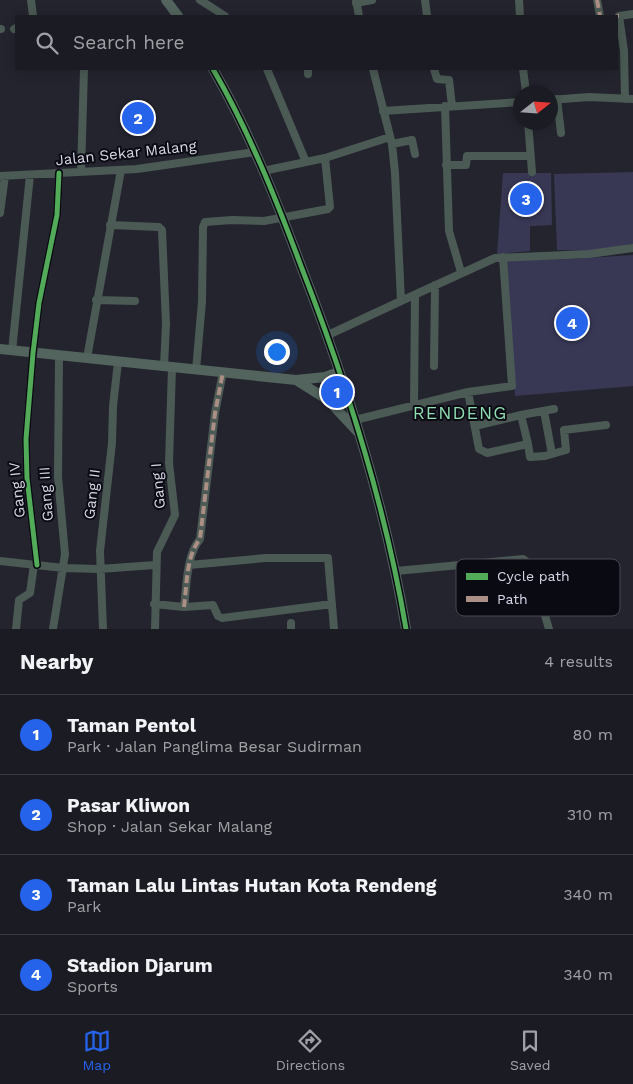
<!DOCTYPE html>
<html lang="en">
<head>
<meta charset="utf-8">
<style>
	:root { --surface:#1b1b23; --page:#282830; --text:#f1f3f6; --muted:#a0a1a6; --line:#393941; --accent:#2563eb }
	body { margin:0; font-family:"Work Sans",sans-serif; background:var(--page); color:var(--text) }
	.compass { position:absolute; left:513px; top:85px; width:45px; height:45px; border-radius:50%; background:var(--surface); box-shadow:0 2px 12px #0003; rotate:73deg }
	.you { position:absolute; left:276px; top:351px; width:18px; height:18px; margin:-12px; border:4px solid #fff; border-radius:50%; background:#1a73e8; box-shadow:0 0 0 8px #1a73e833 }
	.badge { display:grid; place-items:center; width:32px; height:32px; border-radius:50%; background:var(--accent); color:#fff; font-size:16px; font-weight:700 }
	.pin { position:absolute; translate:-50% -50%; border:2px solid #fff; box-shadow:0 1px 5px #0006 }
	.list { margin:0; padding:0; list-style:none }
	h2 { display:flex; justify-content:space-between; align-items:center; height:65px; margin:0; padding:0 20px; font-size:21px }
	h2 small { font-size:16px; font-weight:400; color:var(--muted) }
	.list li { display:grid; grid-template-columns:32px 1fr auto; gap:15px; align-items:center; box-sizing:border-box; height:80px; padding:0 20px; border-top:1px solid var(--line) }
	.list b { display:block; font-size:19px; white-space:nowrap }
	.list p { margin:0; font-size:16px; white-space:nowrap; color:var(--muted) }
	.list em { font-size:16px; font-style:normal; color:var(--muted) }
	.icon { flex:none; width:28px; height:28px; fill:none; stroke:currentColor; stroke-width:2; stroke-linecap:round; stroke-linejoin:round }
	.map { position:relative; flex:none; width:633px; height:629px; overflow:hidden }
	.search { position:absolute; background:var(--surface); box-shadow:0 2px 12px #0003; left:15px; right:15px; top:15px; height:55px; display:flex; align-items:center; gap:12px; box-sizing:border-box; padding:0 18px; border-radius:0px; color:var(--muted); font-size:19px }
	.sheet { height:385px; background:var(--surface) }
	nav { display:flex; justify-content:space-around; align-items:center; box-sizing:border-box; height:70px; border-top:1px solid var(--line); background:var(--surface); font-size:14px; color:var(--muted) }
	nav a { display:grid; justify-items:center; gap:2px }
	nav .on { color:var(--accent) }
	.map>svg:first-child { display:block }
	.green { fill:#383855 }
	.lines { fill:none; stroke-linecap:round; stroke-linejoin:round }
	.minor { stroke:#4b5a54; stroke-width:8 }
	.major { stroke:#52645d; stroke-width:10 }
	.quiet { stroke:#ac8f84; stroke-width:4; stroke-dasharray:8 4; stroke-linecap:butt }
	.cycleway-casing { stroke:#0a0a13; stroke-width:8 }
	.cycleway { stroke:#51ab58; stroke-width:5 }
	.labels { text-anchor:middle; stroke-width:4; stroke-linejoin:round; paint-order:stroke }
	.street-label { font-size:15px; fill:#d7d8e6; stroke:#0a0a13 }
	.quarter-label { font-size:18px; letter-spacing:1px; fill:#90dfb3; stroke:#0a0a13 }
	.key { fill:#0a0a13; stroke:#484852; stroke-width:1 }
	.key-label { font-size:14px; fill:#d7d8e6 }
</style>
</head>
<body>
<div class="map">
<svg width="633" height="629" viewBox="0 0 633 629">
	<rect width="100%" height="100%" fill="#24242f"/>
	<path class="green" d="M 633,172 L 633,244 L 593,251 L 557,250 L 554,174 Z
		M 503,173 L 551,173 L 552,225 L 530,226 L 530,251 L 497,254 Z
		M 633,255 L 633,386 L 515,396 L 506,260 L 571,259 Z"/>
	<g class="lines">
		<path class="minor" d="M 31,0 L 33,16
			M 200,0 L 225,16
			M 356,0 L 359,16
			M 425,0 L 427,16
			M 519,0 L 520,16
			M 597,0 L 600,16
			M 356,3 L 372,0
			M 0,29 L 1,29
			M 14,29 L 16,28
			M 267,69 L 306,162
			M 308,69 L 308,74
			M 434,69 L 437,79 L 449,80 L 452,106
			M 523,69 L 526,92
			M 557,99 L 561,133
			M 625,99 L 624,51 L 619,16 L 633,14
			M 550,100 L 589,97 L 633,99
			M 445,106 L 449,231 L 461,272
			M 383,111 L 520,102
			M 528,122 L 532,172
			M 392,144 L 412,140 L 415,154
			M 446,165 L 466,165 L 467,156 L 530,156
			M 263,171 L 325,158 L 390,137
			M 81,172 L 84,69
			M 0,176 L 137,169 L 255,152
			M 0,213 L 5,176
			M 110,225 L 159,227 L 162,230 L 166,324 L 164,366
			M 96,300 L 135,301
			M 401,301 L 495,258 L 589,254 L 633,248
			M 328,335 L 401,301 L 395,173 L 392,144 L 373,69
			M 12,351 L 30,175
			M 87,358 L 121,170
			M 434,366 L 435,285
			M 196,370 L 202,302 L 203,227 L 205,222 L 232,220 L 264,221 L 328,209 L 330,207 L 325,158
			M 468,392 L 479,449 L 487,453 L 528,444 L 521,415 L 554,409
			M 414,405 L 415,295
			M 544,411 L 552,454
			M 355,420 L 468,392 L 512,386 L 503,257
			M 475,426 L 521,415
			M 528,444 L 530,457 L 545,456 L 566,450 L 564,430 L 606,425
			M 0,561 L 63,568 L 99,569 L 155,565
			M 37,565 L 27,478 L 26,439 L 33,353 L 39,303 L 57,215 L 59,173
			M 189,565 L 266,558 L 328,558 L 334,629
			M 396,571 L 523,559 L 530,564 L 549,629
			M 154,604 L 184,607 L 213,605 L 218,616 L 222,618 L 332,604
			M 184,607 C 187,585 186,556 200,539 L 215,413 L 223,372
			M 291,623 L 291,629
			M 16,629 L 19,600 L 30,593 L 34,564
			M 53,629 L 65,554 L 58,477 L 59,356
			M 103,629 L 100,551 L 112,443 L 113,406 L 118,362
			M 155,629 L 157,552 L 175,515 L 169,463 L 172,367"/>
		<path class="major" d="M 166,0 L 178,16
			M 213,69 C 249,131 276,199 301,266 C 347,384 385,504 406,629
			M 0,349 L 296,380 L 325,377 L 339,372
			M 296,380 L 328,400 L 357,431"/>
		<path class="quiet" d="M 597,0 L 600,16
			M 617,16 L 619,16
			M 184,607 C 187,585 186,556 200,539 L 215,413 L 223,372"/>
		<g class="cycleway-casing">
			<path id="cycleway" d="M 213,69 C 249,131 276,199 301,266 C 347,384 385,504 406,629
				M 37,565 L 27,478 L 26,439 L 33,353 L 39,303 L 57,215 L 59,173"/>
		</g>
		<use href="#cycleway" class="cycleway"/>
	</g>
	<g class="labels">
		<g class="street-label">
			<text transform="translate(126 153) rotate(-6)" y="5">Jalan Sekar Malang</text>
			<text transform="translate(158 486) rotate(-95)" y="5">Gang I</text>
			<text transform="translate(17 490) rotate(-96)" y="5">Gang IV</text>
			<text transform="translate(46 494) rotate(-94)" y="5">Gang III</text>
			<text transform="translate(92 494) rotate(-83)" y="5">Gang II</text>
		</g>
		<g class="quarter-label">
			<text x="460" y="419">RENDENG</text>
		</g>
	</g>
	<rect x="456" y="559" width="164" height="57" rx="8" class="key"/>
	<rect x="466" y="573" width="22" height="7" fill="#51ab58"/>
	<rect x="466" y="596" width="22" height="6" fill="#ac8f84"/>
	<g class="key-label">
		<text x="497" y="581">Cycle path</text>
		<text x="497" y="604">Path</text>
	</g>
</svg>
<svg class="compass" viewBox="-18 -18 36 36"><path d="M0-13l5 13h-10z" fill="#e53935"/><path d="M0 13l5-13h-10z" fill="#a0a1a6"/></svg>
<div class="you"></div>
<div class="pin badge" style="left:337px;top:392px">1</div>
<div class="pin badge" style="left:138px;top:118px">2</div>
<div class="pin badge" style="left:526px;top:199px">3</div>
<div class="pin badge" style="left:572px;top:323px">4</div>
<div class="search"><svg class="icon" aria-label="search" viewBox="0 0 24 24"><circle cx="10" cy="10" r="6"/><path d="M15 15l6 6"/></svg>Search here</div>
</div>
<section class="sheet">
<h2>Nearby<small>4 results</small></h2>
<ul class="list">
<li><span class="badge">1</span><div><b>Taman Pentol</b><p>Park · Jalan Panglima Besar Sudirman</p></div><em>80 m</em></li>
<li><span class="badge">2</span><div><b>Pasar Kliwon</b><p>Shop · Jalan Sekar Malang</p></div><em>310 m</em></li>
<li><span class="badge">3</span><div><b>Taman Lalu Lintas Hutan Kota Rendeng</b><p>Park</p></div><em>340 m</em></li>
<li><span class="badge">4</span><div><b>Stadion Djarum</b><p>Sports</p></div><em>340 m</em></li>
</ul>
</section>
<nav>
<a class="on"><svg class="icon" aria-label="map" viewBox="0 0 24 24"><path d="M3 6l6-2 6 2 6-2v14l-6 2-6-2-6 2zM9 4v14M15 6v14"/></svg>Map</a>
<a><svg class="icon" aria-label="directions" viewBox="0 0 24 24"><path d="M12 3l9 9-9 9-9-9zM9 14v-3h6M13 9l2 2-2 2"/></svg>Directions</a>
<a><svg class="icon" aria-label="saved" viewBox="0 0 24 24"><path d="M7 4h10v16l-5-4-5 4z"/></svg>Saved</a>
</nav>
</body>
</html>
